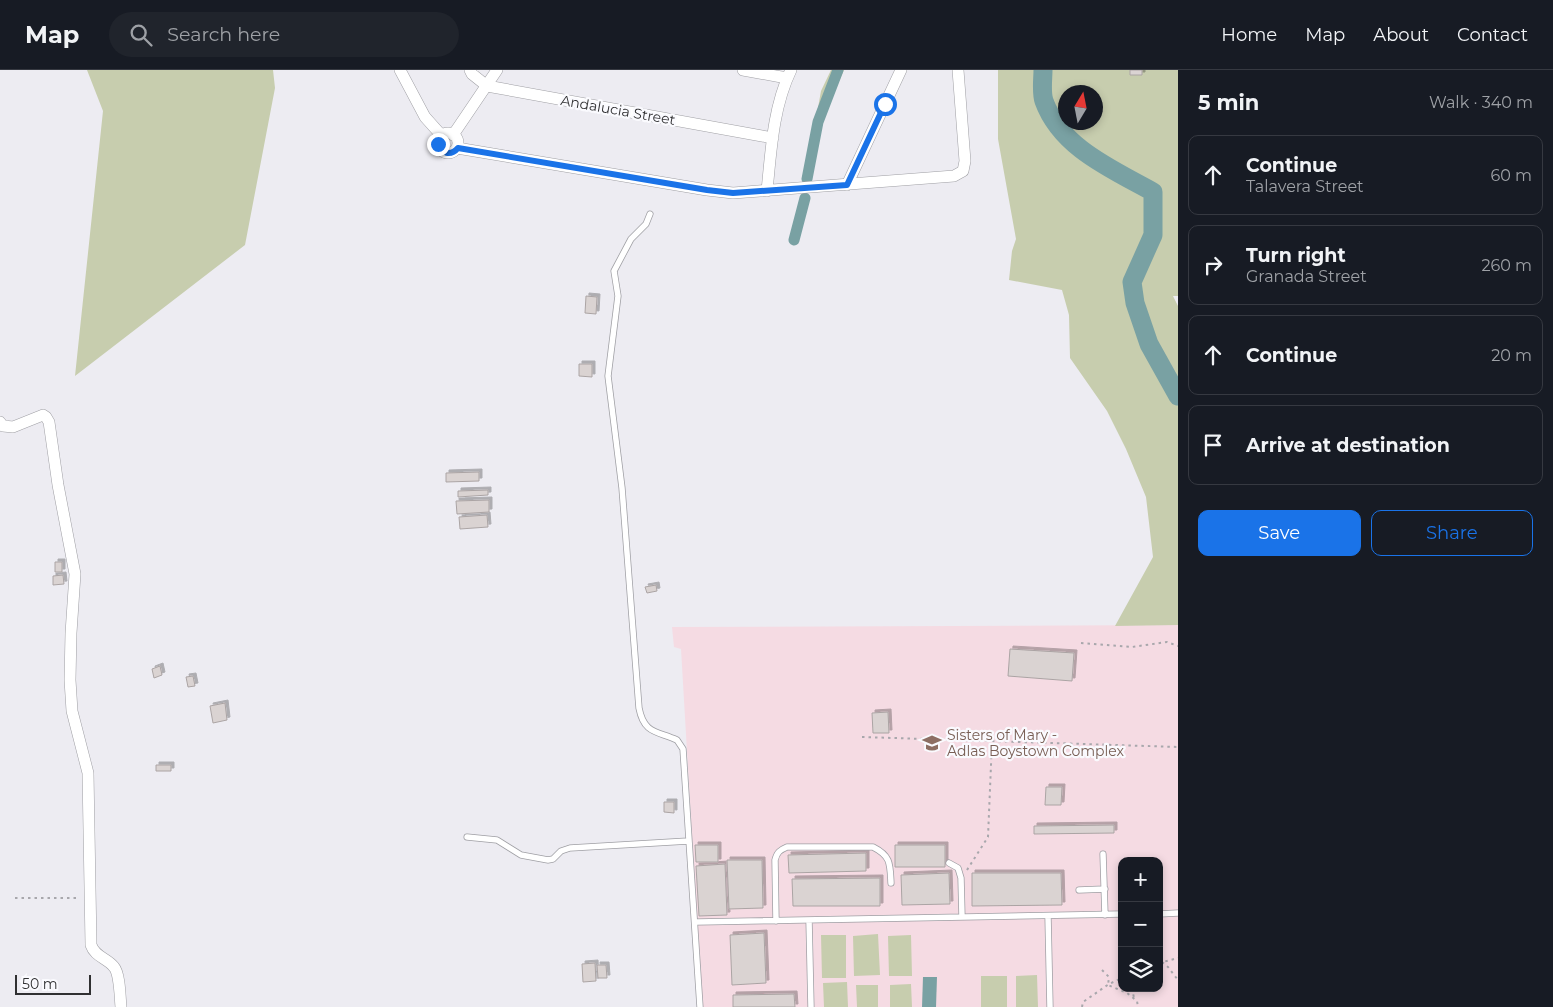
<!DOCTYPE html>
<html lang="en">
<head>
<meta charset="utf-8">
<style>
	:root { --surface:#171b24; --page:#20242c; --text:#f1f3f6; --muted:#9ea1a6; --line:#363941; --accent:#1a73e8 }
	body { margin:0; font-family:Montserrat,sans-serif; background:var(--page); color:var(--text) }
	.controls { position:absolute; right:15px; bottom:15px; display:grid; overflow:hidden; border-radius:10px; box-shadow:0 2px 8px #0003 }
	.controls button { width:45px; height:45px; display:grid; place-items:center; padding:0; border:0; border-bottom:1px solid var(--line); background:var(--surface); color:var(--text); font:25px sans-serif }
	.compass { position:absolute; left:1058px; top:15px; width:45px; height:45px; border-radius:50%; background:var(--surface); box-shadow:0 2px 8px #0003; rotate:10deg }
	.scale { position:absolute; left:15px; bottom:12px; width:76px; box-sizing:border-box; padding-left:5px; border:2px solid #303032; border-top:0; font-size:14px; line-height:18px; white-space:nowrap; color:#303032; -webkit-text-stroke:4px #fafafe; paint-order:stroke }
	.stop { position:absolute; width:15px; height:15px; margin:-11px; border:4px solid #1a73e8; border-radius:50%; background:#fff }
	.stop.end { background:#1a73e8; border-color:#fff; box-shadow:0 1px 5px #0008 }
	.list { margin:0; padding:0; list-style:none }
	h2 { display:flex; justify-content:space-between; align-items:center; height:65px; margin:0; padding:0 20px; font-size:21px }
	h2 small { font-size:16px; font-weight:400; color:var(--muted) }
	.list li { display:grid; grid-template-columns:32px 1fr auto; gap:15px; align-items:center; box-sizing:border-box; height:80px; margin:0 10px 10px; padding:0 10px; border:1px solid var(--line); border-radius:10px }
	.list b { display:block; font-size:19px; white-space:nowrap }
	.list p { margin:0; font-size:16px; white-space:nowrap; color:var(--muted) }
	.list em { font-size:16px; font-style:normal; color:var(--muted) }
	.actions { display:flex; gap:10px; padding:15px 20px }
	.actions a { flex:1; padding:11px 0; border:1px solid var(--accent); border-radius:10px; text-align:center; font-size:18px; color:var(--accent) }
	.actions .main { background:var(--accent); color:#fff }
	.icon { flex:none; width:28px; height:28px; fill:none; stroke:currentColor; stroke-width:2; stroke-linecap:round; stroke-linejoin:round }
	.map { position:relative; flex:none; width:1178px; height:937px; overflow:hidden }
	header { display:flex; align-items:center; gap:30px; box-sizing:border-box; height:70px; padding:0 25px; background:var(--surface); border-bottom:1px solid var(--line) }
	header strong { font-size:24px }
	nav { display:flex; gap:28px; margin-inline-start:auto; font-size:18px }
	.search { width:350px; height:45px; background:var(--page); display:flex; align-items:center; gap:12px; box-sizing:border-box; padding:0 18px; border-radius:28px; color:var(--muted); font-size:19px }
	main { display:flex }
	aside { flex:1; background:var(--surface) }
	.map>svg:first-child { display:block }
	.education { fill:#f5dbe3; fill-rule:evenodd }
	.green { fill:#c7cdae; fill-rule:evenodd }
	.water { fill:#79a1a3 }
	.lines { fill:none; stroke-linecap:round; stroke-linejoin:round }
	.canal { stroke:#79a1a3; stroke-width:11 }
	.river { stroke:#79a1a3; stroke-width:19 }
	.building { fill:#dad3d2; stroke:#aba4a4; filter:url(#shadow) }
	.lane-casing { stroke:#9f9fa4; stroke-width:7 }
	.street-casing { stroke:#9f9fa4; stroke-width:12 }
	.path { stroke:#a8a7ac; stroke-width:2; stroke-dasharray:2.5 4; stroke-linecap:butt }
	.lane { stroke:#fff; stroke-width:5.5 }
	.street { stroke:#fff; stroke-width:11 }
	.route { stroke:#1a73e8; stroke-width:6 }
	.labels { text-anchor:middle; stroke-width:4.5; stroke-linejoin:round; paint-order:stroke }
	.street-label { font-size:14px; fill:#303032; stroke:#fafafe }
	.education-label { font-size:14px; fill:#785e54; stroke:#fafafe; text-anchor:start }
</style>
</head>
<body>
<header>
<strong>Map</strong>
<div class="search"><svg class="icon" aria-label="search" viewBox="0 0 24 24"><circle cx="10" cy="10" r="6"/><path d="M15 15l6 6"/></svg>Search here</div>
<nav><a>Home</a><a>Map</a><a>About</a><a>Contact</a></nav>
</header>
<main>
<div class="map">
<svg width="1178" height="937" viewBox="0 0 1178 937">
	<defs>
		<filter id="shadow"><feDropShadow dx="3" dy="-3" stdDeviation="0" flood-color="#0004"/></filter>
	</defs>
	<rect width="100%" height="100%" fill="#edecf2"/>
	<path class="education" d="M 1178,555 L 1178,937 L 702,937 L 681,579 L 674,577 L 672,557 ZM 1122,791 L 1159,791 L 1159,918 L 1122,918 Z"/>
	<path class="green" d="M 87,0 L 273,0 L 275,18 L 245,175 L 75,306 L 103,41 Z
		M 831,0 L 844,0 L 820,54 L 811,109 L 805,110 L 821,21 Z
		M 998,0 L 1178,0 L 1178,226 L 1173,226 L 1178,236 L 1178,555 L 1115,556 L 1153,487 L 1146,427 L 1126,379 L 1107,341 L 1070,288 L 1069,245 L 1062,220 L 1009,210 L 1012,181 L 1016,169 L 998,69 ZM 1066,22 L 1096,22 L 1096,52 L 1066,52 Z
		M 878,864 L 880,905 L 854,906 L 853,866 Z
		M 821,865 L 846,865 L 846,908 L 822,908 Z
		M 911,865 L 912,906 L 889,906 L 888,866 Z
		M 1037,905 L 1038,937 L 1016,937 L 1016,906 Z
		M 981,906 L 1007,906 L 1007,937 L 981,937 Z
		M 847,912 L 848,937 L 824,937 L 823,913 Z
		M 911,914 L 912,937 L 890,937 L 890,915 Z
		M 856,915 L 878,915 L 878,937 L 857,937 Z"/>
	<path class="water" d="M 923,907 L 937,907 L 936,937 L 922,937 Z"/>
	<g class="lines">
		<path class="canal" d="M 807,109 L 818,52 L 838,0
			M 794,170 L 805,128"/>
		<path class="river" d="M 1043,0 C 1043,9 1041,22 1044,31 C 1061,78 1112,99 1153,122 L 1153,165 L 1132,212 L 1135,233 L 1149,274 L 1178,326"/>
	</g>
	<path class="building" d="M 1130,0 L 1142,0 L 1142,5 L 1130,5 Z
		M 586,226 L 597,227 L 596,244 L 585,243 Z
		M 579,294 L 592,294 L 592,307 L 579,306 Z
		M 479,402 L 479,411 L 446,412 L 446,403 Z
		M 488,420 L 488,425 L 458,427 L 458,421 Z
		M 489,430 L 489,442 L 457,444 L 456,431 Z
		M 487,445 L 488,457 L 460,459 L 459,447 Z
		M 55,492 L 62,492 L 62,502 L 55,502 Z
		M 63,505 L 64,514 L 53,515 L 53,506 Z
		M 656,515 L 657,521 L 647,523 L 645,517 Z
		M 1010,579 L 1074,583 L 1072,611 L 1008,606 Z
		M 160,596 L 162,605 L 154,608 L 152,599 Z
		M 193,606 L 195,616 L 188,617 L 186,607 Z
		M 225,633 L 227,650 L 213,653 L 210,636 Z
		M 888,642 L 889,663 L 873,663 L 872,643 Z
		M 156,695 L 171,695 L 171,701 L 156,701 Z
		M 1046,717 L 1062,717 L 1061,735 L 1045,735 Z
		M 664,732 L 674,732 L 674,743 L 664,742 Z
		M 1114,755 L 1114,763 L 1034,764 L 1034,756 Z
		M 695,775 L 718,775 L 718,792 L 696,792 Z
		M 895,775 L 945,775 L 945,797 L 895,797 Z
		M 866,783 L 866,801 L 789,803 L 788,785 Z
		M 727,790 L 762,790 L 763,838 L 729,839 Z
		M 725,794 L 727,845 L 699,846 L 696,796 Z
		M 949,803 L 950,834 L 902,835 L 901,805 Z
		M 972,803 L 1061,803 L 1062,835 L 972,836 Z
		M 880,808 L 880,836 L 793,836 L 792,809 Z
		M 764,863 L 766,913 L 732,915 L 730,865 Z
		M 595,893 L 596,911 L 583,912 L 582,894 Z
		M 597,895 L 606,895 L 607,908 L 598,908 Z
		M 794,924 L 795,937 L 733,937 L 733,925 Z"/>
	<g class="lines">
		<g class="lane-casing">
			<path id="lane" d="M 650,144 L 646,154 L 631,169 L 614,201 L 618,226 L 608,306 L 622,418 L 639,638 C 644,664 657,661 677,670 L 683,679 L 700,937
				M 467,767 L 497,770 L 521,785 L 548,790 L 553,789 L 561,781 L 570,778 L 688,771
				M 1103,784 L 1105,845
				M 949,793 L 958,798 L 961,808 L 962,847
				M 1079,820 L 1105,819
				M 1159,844 L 1178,843
				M 1048,846 L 1050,937
				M 809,850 L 811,937
				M 776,851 L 775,790 C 777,782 780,780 787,777 L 873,777 C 891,786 890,794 891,813
				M 697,852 L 1122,844"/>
		</g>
		<g class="street-casing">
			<path id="street" d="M 400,0 L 425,47 L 442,66
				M 470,0 L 472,4 L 487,16 L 773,68
				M 743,0 L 787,8
				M438 73a10 10 0 1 1 20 0a10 10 0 1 1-20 0Z
				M 453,65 L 497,0
				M 457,78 L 707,120 L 733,123 L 954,106 L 963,101 L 965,91 L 958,0
				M 847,115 L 901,0
				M 767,121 C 771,81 773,37 791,0
				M 0,352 L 3,356 L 13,357 L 43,345 L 46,347 L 49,352 L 58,415 L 75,504 L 71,563 L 70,610 L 72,641 L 88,703 L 91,875 C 95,887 107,888 114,897 C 120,904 120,928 121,937"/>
		</g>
		<path class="path" d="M 1081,573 L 1132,577 L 1167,572 L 1178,576
			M 862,667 L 1178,677
			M 967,800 L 988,767 L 992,671
			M 15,828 L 80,828
			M 1162,892 L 1168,897 L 1178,910
			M 1159,893 L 1178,888
			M 1102,900 L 1109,907 L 1108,915 L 1127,923 L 1137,931 L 1138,937
			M 1132,918 L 1134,928
			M 1082,937 L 1083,932 L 1109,914 L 1122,908"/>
		<use href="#lane" class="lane"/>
		<use href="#street" class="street"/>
	</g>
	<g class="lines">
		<path class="route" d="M 438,74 C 441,84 451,86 458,78 L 707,120 L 733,123 L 847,115 L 885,34"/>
	</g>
	<defs>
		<g id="school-bare" transform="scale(1.5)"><path d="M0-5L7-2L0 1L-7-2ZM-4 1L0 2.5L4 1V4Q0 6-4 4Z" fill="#8d6e63" stroke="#fafafe" stroke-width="2.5" paint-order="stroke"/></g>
	</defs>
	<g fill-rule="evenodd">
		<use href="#school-bare" x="932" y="673"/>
	</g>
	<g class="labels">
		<g class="street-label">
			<text transform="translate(618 40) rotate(10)" y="5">Andalucia Street</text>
		</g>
		<g class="education-label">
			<text x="947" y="670">Sisters of Mary -<tspan x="947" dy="16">Adlas Boystown Complex</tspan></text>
		</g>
	</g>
</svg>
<div class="controls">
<button>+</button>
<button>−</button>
<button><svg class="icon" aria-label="layers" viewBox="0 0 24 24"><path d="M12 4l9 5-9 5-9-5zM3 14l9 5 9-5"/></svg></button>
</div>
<svg class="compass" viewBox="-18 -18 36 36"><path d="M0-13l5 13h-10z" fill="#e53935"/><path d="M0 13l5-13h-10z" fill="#9ea1a6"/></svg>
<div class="scale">50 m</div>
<div class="stop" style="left:885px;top:34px"></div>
<div class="stop end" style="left:438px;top:74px"></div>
</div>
<aside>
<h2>5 min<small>Walk · 340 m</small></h2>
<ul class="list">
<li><svg class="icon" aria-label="ahead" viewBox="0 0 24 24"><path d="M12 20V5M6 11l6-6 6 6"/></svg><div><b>Continue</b><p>Talavera Street</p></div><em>60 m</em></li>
<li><svg class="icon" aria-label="right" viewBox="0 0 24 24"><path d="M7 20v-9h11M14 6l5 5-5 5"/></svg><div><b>Turn right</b><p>Granada Street</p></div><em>260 m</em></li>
<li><svg class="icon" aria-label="ahead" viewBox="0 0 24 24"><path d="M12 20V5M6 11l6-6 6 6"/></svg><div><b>Continue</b></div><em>20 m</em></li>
<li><svg class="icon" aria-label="arrive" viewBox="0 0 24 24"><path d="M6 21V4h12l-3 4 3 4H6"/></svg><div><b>Arrive at destination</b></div></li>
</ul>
<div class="actions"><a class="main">Save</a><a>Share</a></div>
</aside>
</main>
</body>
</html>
